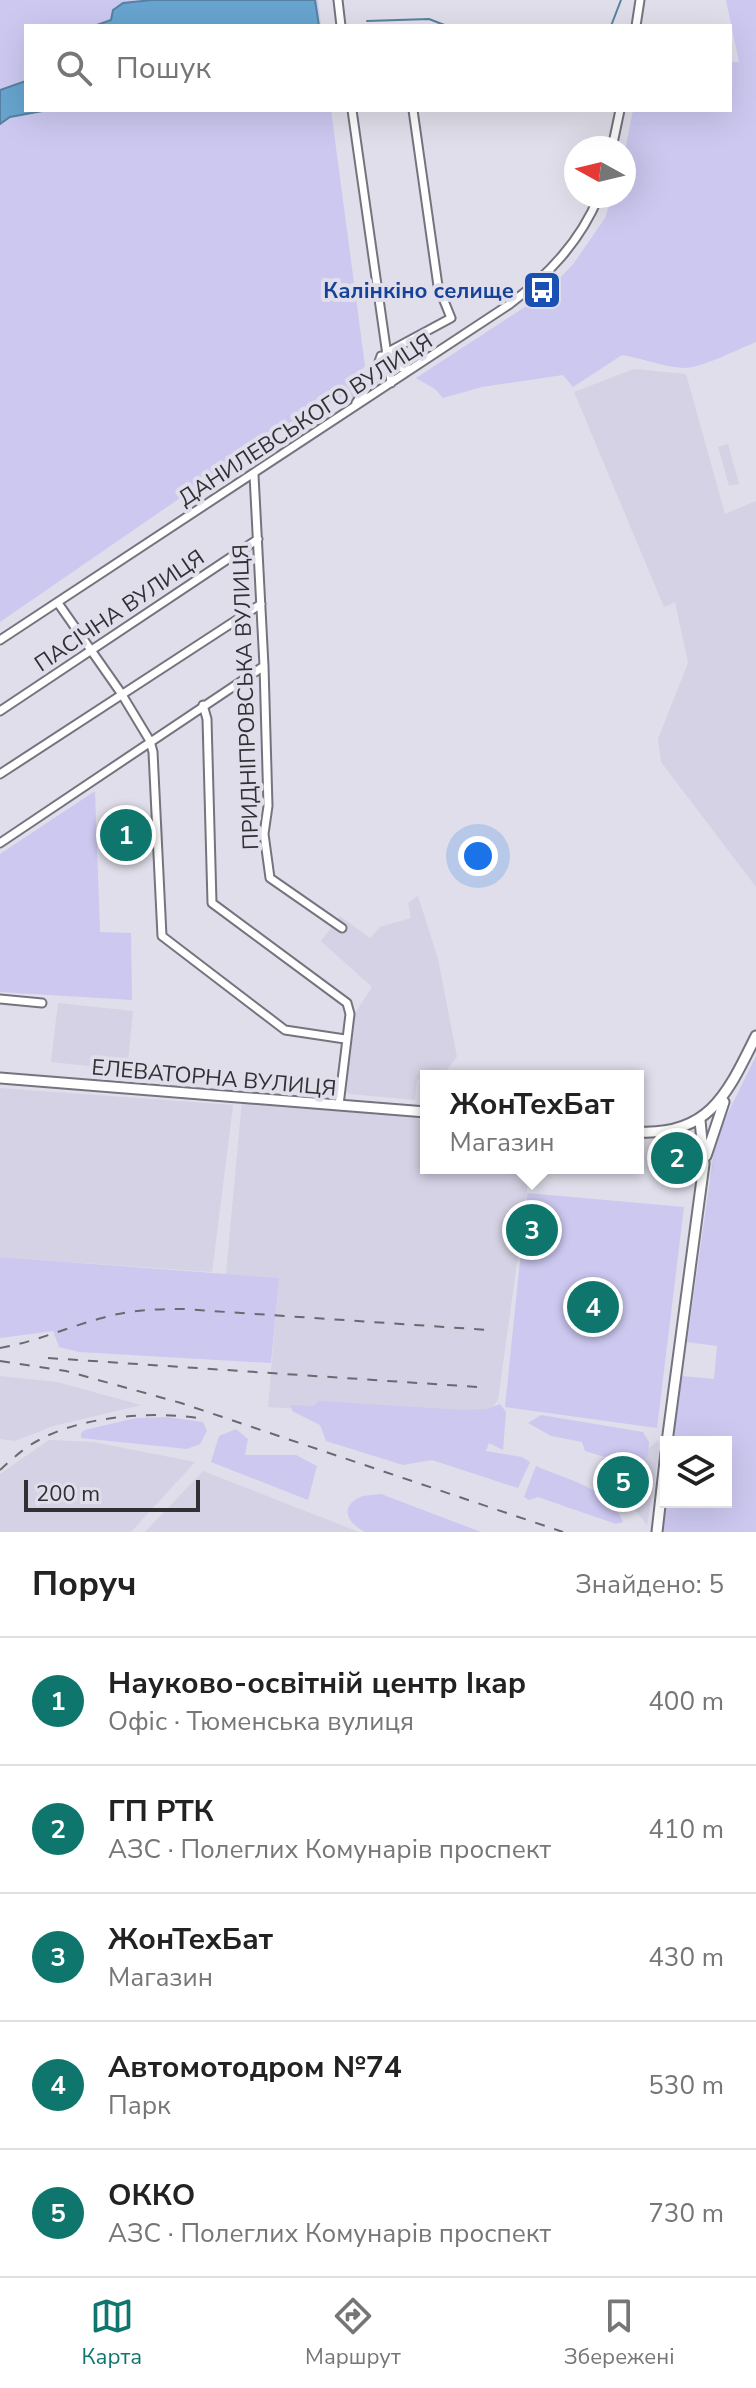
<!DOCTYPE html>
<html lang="uk">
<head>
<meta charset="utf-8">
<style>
	:root { --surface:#fff; --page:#f2f2f2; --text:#222; --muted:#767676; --line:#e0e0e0; --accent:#0f766e }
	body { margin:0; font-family:"Nunito Sans",sans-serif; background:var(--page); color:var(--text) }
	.controls { position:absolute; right:24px; bottom:24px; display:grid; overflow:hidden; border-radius:0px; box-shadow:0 8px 32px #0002 }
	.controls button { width:72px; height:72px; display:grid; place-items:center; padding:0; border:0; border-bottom:2px solid var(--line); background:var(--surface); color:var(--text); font:40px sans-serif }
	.compass { position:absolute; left:564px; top:136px; width:72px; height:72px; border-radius:50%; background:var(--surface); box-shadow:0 8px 32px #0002; rotate:278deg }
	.scale { position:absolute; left:24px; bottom:20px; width:176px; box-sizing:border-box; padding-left:8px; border:4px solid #313035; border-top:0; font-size:22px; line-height:28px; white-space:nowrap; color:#313035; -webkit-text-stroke:6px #dfdeea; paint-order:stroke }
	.you { position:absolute; left:478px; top:856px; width:28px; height:28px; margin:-20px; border:6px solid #fff; border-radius:50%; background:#1a73e8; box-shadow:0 0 0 12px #1a73e833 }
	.badge { display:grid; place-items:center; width:52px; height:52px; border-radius:50%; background:var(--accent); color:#fff; font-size:26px; font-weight:700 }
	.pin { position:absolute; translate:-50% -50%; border:4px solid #fff; box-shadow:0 2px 8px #0006 }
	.popup { position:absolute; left:420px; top:1070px; width:224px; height:104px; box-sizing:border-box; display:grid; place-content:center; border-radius:0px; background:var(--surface); filter:drop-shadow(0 2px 6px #0005); font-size:26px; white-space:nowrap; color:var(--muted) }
	.popup b { font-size:30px; color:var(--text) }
	.popup::after { content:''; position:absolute; left:50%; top:100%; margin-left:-16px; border:16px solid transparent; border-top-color:var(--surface) }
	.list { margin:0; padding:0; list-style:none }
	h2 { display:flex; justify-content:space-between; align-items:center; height:104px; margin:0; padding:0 32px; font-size:34px }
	h2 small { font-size:26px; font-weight:400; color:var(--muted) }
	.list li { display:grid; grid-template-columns:52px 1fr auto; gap:24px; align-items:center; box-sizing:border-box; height:128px; padding:0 32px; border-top:2px solid var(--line) }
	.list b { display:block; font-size:30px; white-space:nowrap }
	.list p { margin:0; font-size:26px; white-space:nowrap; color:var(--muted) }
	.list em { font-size:26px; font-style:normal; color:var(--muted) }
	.icon { flex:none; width:44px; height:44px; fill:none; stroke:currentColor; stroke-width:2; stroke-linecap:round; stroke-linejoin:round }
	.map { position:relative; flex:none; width:756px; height:1532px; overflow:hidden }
	.search { position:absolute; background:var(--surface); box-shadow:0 8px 32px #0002; left:24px; right:24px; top:24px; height:88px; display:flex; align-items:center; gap:20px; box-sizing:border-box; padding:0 28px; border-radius:0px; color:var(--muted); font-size:30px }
	.sheet { height:744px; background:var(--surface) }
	nav { display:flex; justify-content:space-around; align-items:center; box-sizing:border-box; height:112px; border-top:2px solid var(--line); background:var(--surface); font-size:22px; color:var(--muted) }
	nav a { display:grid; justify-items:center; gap:4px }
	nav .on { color:var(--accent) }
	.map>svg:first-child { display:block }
	.built { fill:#d4d2e4 }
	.green { fill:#ccc8f0 }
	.water { fill:#67a4cf; stroke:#5781a1; stroke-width:2 }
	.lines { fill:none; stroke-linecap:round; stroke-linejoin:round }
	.stream { stroke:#5781a1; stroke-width:2 }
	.minor-casing { stroke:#75747e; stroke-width:11 }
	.major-casing { stroke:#75747e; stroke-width:13 }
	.minor { stroke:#fff; stroke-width:7 }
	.major { stroke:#fff; stroke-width:9 }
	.rail { stroke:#6a6970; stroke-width:2; stroke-dasharray:10 10; stroke-linecap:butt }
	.labels { text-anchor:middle; stroke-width:8; stroke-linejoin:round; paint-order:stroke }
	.transit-label { font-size:22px; font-weight:bold; fill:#164399; stroke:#dfdeea; text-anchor:end }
	.street-label { font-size:22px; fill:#313035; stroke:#dfdeea }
</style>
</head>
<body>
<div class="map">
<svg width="756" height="1532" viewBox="0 0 756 1532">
	<rect width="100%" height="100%" fill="#dfdeea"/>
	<path class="built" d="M 634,369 L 686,374 L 725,514 L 756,501 L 756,887 L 661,762 L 658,739 L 688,663 L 675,602 L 664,607 L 574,392 Z
		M 728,444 L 739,484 L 729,486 L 718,447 Z
		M 418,896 L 438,959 L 457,1057 L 442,1076 L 426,1076 L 426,1080 L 417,1079 L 415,1100 L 350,1094 L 344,1091 L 350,1021 L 372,987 L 321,941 L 340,916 L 370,938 L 380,927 L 411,918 L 408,903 Z
		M 58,1003 L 133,1011 L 127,1070 L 51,1062 Z
		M 0,1088 L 233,1105 L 212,1272 L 0,1257 Z
		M 242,1100 L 426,1117 L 426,1168 L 530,1168 L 498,1400 L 483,1420 L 268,1407 L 279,1278 L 226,1274 Z
		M 0,1376 L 57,1382 L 141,1405 L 53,1426 L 15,1441 L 0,1439 Z
		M 49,1440 L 93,1442 L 195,1462 L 131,1532 L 0,1532 L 0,1474 Z
		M 658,1440 L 660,1445 L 647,1525 L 626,1499 L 597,1489 L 602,1458 L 618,1460 L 646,1451 Z
		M 203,1471 L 359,1532 L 145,1532 Z"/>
	<path class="green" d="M 0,0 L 318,0 L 321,26 L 26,26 L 26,110 L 331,110 L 365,366 L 360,372 L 373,372 C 367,383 361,398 348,399 L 345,391 L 341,397 L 289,423 L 0,622 Z
		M 726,0 L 756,0 L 756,342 C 738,349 702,368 684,368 C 662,367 643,358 622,355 L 573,387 L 563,375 L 482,387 L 443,398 L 435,389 L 416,378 L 545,294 L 574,263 L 605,218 L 612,196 L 624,196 L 624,156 L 633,110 L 730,110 L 730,62 L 739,62 Z
		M 95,791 L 100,932 L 131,933 L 132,1000 L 0,992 L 0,854 Z
		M 756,1056 L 756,1532 L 660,1532 L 666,1491 L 666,1502 L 726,1502 L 726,1442 L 673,1442 L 682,1376 L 714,1379 L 717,1346 L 687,1342 L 716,1137 Z
		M 527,1193 L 684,1207 L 657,1428 L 505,1407 Z
		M 0,1257 L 279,1278 L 271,1363 L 79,1352 L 59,1347 L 53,1331 L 0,1338 Z
		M 319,1401 L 463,1410 L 487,1409 L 500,1404 L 506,1412 L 503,1450 L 489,1443 L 486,1451 L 522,1457 L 530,1462 L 518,1488 L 432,1460 L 403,1465 L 326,1441 L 320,1425 L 292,1411 L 291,1405 L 313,1406 Z
		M 541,1415 L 643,1432 L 649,1442 L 648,1456 L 640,1465 L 627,1464 L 585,1451 L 582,1442 L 551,1436 L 528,1423 Z
		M 167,1417 L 203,1422 L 207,1431 L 200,1444 L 187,1449 L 81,1438 L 81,1433 L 85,1430 L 136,1418 Z
		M 236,1429 L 248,1439 L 245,1455 L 296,1455 L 317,1466 L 308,1500 L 211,1462 L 219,1436 Z
		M 536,1466 C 565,1479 612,1489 623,1522 L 616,1524 L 538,1497 L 529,1500 L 524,1497 Z
		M 381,1494 L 481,1532 L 365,1532 C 349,1524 338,1508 360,1497 C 365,1495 375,1495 381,1494 Z"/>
	<path class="water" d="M 152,0 L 315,0 L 319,26 L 94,26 L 111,20 L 113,10 L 123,3 Z
		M 26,81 L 26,110 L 48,110 L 10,117 L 0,124 L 0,90 Z"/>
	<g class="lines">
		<path class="stream" d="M 367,21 L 429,19 L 447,26
			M 611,26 L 621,0"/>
		<g class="minor-casing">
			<path id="minor" d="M 338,0 L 341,26
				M 636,26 L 640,0
				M 352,110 L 391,383
				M 612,148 L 620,110
				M 386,353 L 451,318 L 438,286 L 413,110
				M 388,357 L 396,367 L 410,369
				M 356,403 L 373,379 L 381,356
				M 254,475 L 264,666 L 268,806 L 264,834 L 270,878 L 342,928
				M 58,603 L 121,693 L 150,741 L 153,752 L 162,936 L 285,1030 L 345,1039
				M 0,640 L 510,304 C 548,275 580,242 599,196
				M 203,705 L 207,719 L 212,903 L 347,1003 L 350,1014 L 339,1105
				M 0,711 L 258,539
				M 0,774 L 261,604
				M 0,843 L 264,666
				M 0,999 L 42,1003"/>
		</g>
		<g class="major-casing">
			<path id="major" d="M 0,1078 L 426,1112
				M 638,1132 C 710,1136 728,1092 756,1036
				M 664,1133 L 693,1140 L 702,1152
				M 706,1156 L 724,1102
				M 667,1442 L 704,1164 L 700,1120
				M 657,1532 L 666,1452"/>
		</g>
		<use href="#minor" class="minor"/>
		<use href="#major" class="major"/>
		<path class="rail" d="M 0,1348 C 35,1342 68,1327 102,1318 C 129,1310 155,1309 183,1309 L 488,1330
			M 48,1358 L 478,1387
			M 0,1361 L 66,1371 L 181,1403 L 563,1532
			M 0,1470 C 12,1459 25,1447 39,1440 C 82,1416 155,1410 203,1419"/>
	</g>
	<defs>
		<g id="bus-square" transform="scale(2)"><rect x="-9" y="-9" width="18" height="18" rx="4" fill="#1a4fb4" stroke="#dfdeea"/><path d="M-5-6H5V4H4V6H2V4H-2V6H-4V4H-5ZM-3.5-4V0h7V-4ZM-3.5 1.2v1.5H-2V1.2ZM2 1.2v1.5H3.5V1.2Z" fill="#fff"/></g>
	</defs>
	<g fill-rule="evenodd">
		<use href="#bus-square" x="542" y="290"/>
	</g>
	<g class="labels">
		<g class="transit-label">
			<text x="514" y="298">Калінкіно селище</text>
		</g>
		<g class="street-label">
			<text transform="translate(305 419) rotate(-33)" y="8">ДАНИЛЕВСЬКОГО ВУЛИЦЯ</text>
			<text transform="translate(119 610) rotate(-34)" y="8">ПАСІЧНА ВУЛИЦЯ</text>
			<text transform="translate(245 697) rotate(-92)" y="8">ПРИДНІПРОВСЬКА ВУЛИЦЯ</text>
			<text transform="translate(214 1077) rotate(5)" y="8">ЕЛЕВАТОРНА ВУЛИЦЯ</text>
		</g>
	</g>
</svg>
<div class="controls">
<button><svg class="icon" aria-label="layers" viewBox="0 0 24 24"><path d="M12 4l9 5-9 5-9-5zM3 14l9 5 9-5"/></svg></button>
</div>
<svg class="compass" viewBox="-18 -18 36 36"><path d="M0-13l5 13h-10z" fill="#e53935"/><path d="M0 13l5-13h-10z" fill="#767676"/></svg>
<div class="scale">200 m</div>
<div class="you"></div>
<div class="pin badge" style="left:126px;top:835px">1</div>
<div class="pin badge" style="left:677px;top:1158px">2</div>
<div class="pin badge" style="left:532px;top:1230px">3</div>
<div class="popup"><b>ЖонТехБат</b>Магазин</div>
<div class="pin badge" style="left:593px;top:1307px">4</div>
<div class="pin badge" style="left:623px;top:1482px">5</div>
<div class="search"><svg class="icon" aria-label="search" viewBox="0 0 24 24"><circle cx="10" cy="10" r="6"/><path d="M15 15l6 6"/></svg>Пошук</div>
</div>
<section class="sheet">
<h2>Поруч<small>Знайдено: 5</small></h2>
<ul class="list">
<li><span class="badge">1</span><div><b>Науково-освітній центр Ікар</b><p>Офіс · Тюменська вулиця</p></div><em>400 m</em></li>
<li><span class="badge">2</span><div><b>ГП РТК</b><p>АЗС · Полеглих Комунарів проспект</p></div><em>410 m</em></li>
<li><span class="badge">3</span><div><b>ЖонТехБат</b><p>Магазин</p></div><em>430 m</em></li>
<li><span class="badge">4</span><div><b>Автомотодром №74</b><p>Парк</p></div><em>530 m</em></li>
<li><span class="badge">5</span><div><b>ОККО</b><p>АЗС · Полеглих Комунарів проспект</p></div><em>730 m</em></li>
</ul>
</section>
<nav>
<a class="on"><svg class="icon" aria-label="map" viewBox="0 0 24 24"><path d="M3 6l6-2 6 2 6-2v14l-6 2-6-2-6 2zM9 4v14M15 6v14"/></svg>Карта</a>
<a><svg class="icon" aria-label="directions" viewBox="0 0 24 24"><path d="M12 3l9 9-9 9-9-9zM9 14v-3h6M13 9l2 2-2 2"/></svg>Маршрут</a>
<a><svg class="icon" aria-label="saved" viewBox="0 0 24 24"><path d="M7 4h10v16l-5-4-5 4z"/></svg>Збережені</a>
</nav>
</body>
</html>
